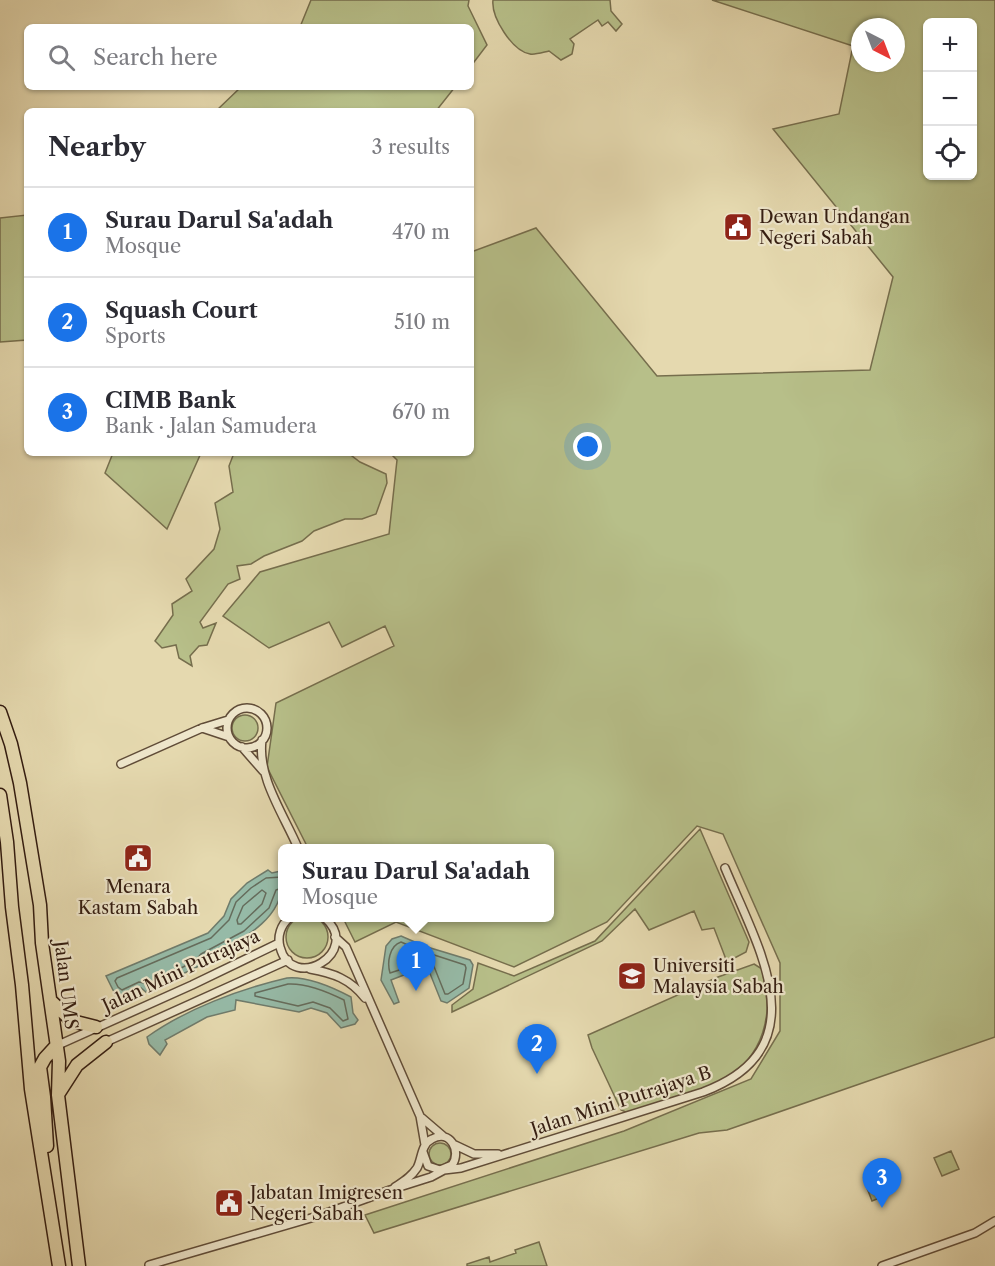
<!DOCTYPE html>
<html lang="en">
<head>
<meta charset="utf-8">
<style>
	:root { --surface:#fff; --page:#f2f2f3; --text:#2b2b33; --muted:#7c7c81; --line:#e1e1e2; --accent:#1a73e8 }
	body { margin:0; font-family:"Libre Caslon Text",serif; background:var(--page); color:var(--text) }
	.controls { position:absolute; right:18px; top:18px; display:grid; overflow:hidden; border-radius:9px; box-shadow:0 2px 4px #0004 }
	.controls button { width:54px; height:54px; display:grid; place-items:center; padding:0; border:0; border-bottom:2px solid var(--line); background:var(--surface); color:var(--text); font:30px sans-serif }
	.compass { position:absolute; left:851px; top:18px; width:54px; height:54px; border-radius:50%; background:var(--surface); box-shadow:0 2px 4px #0004; rotate:138deg }
	.you { position:absolute; left:588px; top:447px; width:21px; height:21px; margin:-15px; border:4px solid #fff; border-radius:50%; background:#1a73e8; box-shadow:0 0 0 9px #1a73e833 }
	.badge { display:grid; place-items:center; width:39px; height:39px; border-radius:50%; background:var(--accent); color:#fff; font-size:20px; font-weight:700 }
	.pin { position:absolute; translate:-50% -50px; filter:drop-shadow(0 2px 3px #0008) }
	.pin::after { content:''; position:absolute; top:32px; width:21px; height:18px; background:inherit; clip-path:polygon(0 0,100% 0,50% 100%) }
	.popup { position:absolute; left:278px; top:844px; width:276px; height:78px; box-sizing:border-box; display:grid; place-content:center; border-radius:9px; background:var(--surface); filter:drop-shadow(0 2px 4px #0005); font-size:20px; white-space:nowrap; color:var(--muted) }
	.popup b { font-size:22px; color:var(--text) }
	.popup::after { content:''; position:absolute; left:50%; top:100%; margin-left:-12px; border:12px solid transparent; border-top-color:var(--surface) }
	.list { margin:0; padding:0; list-style:none }
	h2 { display:flex; justify-content:space-between; align-items:center; height:78px; margin:0; padding:0 24px; font-size:26px }
	h2 small { font-size:20px; font-weight:400; color:var(--muted) }
	.list li { display:grid; grid-template-columns:39px 1fr auto; gap:18px; align-items:center; box-sizing:border-box; height:90px; padding:0 24px; border-top:2px solid var(--line) }
	.list b { display:block; font-size:22px; white-space:nowrap }
	.list p { margin:0; font-size:20px; white-space:nowrap; color:var(--muted) }
	.list em { font-size:20px; font-style:normal; color:var(--muted) }
	.icon { flex:none; width:33px; height:33px; fill:none; stroke:currentColor; stroke-width:2; stroke-linecap:round; stroke-linejoin:round }
	.map { position:relative; flex:none; width:995px; height:1266px; overflow:hidden }
	.search { position:absolute; background:var(--surface); box-shadow:0 2px 4px #0004; left:24px; top:24px; width:450px; height:66px; display:flex; align-items:center; gap:15px; box-sizing:border-box; padding:0 21px; border-radius:9px; color:var(--muted); font-size:22px }
	.panel { position:absolute; background:var(--surface); box-shadow:0 2px 4px #0004; left:24px; top:108px; width:450px; height:348px; border-radius:9px }
	.map>svg:first-child { display:block }
	.green { fill:#b7bf89; stroke:#766e4d; stroke-width:1.5; fill-rule:evenodd }
	.water { fill:#96baa7; stroke:#6f7b6b; stroke-width:1.5 }
	.lines { fill:none; stroke-linecap:round; stroke-linejoin:round }
	.shore { stroke:#656c5c; stroke-width:1.5 }
	.minor-casing { stroke:#604c38; stroke-width:10 }
	.trunk-casing { stroke:#341d11; stroke-width:15 }
	.minor { stroke:#eee6cb; stroke-width:7 }
	.trunk { stroke:#e5d9af; stroke-width:12 }
	.labels { text-anchor:middle; stroke-width:4.5; stroke-linejoin:round; paint-order:stroke }
	.poi-label { font-size:18px; fill:#341d11; stroke:#eee6cb; text-anchor:start }
	.street-label { font-size:18px; fill:#341d11; stroke:#eee6cb }
</style>
</head>
<body>
<div class="map">
<svg width="995" height="1266" viewBox="0 0 995 1266">
	<rect width="100%" height="100%" fill="#e5d9af"/>
	<filter id="stains"><feTurbulence type="fractalNoise" baseFrequency=".00333" numOctaves="4"/><feColorMatrix values="0 0 0 0 .2 0 0 0 0 .09 0 0 0 0 .02 0 0 0 .5 -.17"/></filter>
	<radialGradient id="worn" r=".72"><stop offset=".6" stop-color="#630" stop-opacity="0"/><stop offset="1" stop-color="#630" stop-opacity=".3"/></radialGradient>
	<path class="green" d="M 311,0 L 469,0 L 468,6 L 487,45 L 471,66 L 471,27 L 300,27 Z
		M 493,0 L 610,0 L 611,11 L 622,24 L 616,31 L 608,22 L 602,26 L 598,20 L 570,39 L 574,44 L 572,54 L 561,60 L 549,51 C 544,52 535,55 530,54 C 512,51 491,17 493,0 Z
		M 712,0 L 995,0 L 995,1037 L 727,1130 L 699,1133 L 374,1233 L 365,1215 L 624,1131 L 751,1079 L 780,1031 L 780,963 L 723,834 L 697,826 L 607,922 L 514,967 L 396,922 L 355,942 L 343,918 L 550,918 L 550,848 L 308,848 L 267,767 L 276,703 L 394,646 L 385,626 L 342,647 L 329,622 L 269,648 L 223,616 L 260,572 L 389,534 L 397,460 L 390,453 L 471,453 L 471,252 L 536,228 L 657,376 L 870,370 L 893,277 L 773,129 L 839,114 L 853,46 ZM 928,22 L 972,22 L 972,176 L 928,176 ZM 860,27 L 896,27 L 896,63 L 860,63 Z
		M 241,87 L 455,87 L 436,111 L 216,111 Z
		M 27,215 L 27,340 L 0,342 L 0,218 Z
		M 113,453 L 201,453 L 167,529 L 105,473 Z
		M 234,453 L 348,453 L 360,462 L 386,474 L 387,483 L 376,514 L 362,519 L 345,519 L 337,522 L 314,531 L 302,541 L 264,556 L 251,564 L 237,566 L 240,579 L 228,584 L 200,622 L 203,628 L 216,623 L 207,645 L 199,646 L 190,656 L 192,666 L 179,658 L 176,645 L 162,648 L 155,641 L 173,615 L 172,604 L 192,591 L 186,579 L 214,549 L 220,529 L 215,503 L 233,492 L 229,466 Z
		M232 728a13 13 0 1 1 26 0a13 13 0 1 1-26 0Z
		M 700,829 L 749,942 L 746,952 L 727,962 L 714,928 L 702,930 L 694,911 L 649,930 L 635,909 L 602,941 L 452,1012 L 452,1005 L 473,989 L 478,963 L 514,976 L 595,941 Z
		M286 937a21 21 0 1 1 42 0a21 21 0 1 1-42 0Z
		M 754,964 L 762,969 C 764,982 768,998 767,1011 C 760,1087 687,1094 628,1113 L 621,1110 L 592,1048 L 588,1035 L 718,977 Z
		M429 1154a11 11 0 1 1 22 0a11 11 0 1 1-22 0Z
		M 951,1151 L 959,1169 L 942,1176 L 934,1158 Z
		M 881,1176 L 889,1194 L 872,1201 L 865,1183 Z
		M 539,1242 L 547,1266 L 467,1266 L 467,1264 L 489,1257 L 490,1262 L 516,1253 L 515,1250 Z"/>
	<path class="water" d="M 268,870 L 272,873 L 281,871 C 291,919 237,942 203,959 L 203,964 L 146,992 L 141,988 L 120,998 L 113,990 L 106,976 L 208,933 L 224,916 L 231,899 L 247,883 Z
		M 401,936 L 424,946 L 470,960 L 473,965 L 469,988 L 447,1003 L 441,1001 L 427,966 L 391,980 L 399,1002 L 394,1004 L 381,980 L 386,946 L 392,939 Z
		M 287,978 C 308,976 332,987 351,997 L 353,1013 L 358,1020 L 355,1024 L 341,1028 L 327,1013 L 311,1008 L 299,1012 L 236,1000 L 235,1010 L 207,1017 L 165,1040 L 167,1044 L 160,1055 L 149,1044 L 147,1037 C 186,1009 240,989 287,978 Z"/>
	<g class="lines">
		<path class="shore" d="M 282,877 L 266,878 L 251,888 L 236,902 L 229,920 L 211,938 L 117,978 L 115,981 L 118,987 L 122,990 L 139,982 L 149,984 L 195,961 L 201,954 L 244,931 L 269,908 L 276,890 L 282,888
			M 262,890 L 266,893 L 262,904 L 241,924 L 238,924 L 237,920 L 243,906 Z
			M 401,942 L 422,951 L 465,965 L 466,968 L 463,984 L 448,994 L 445,994 L 433,964 L 427,961 L 390,973 C 387,963 389,946 401,942 Z
			M 288,984 C 306,983 328,992 344,1000 L 348,1019 L 343,1021 L 330,1008 L 313,1002 L 298,1006 L 255,996 L 255,993 Z"/>
		<g class="minor-casing">
			<path id="minor" d="M227 728a20 20 0 1 1 40 0a20 20 0 1 1-40 0Z
				M 202,728 L 229,737
				M 262,740 C 257,777 284,815 298,848
				M 242,747 L 263,771
				M 121,764 L 202,728 L 228,720
				M 289,918 C 281,925 277,936 280,947 C 292,994 363,952 325,918
				M 335,937 L 346,947 L 420,1116 L 425,1145
				M 310,969 C 333,973 350,979 365,998
				M 106,1042 L 288,960
				M 56,1046 L 192,985 L 279,943
				M 422,1118 L 443,1136
				M 455,1145 L 474,1154 L 498,1154
				M 395,1187 C 404,1181 411,1177 417,1168 C 422,1159 421,1144 432,1139 C 450,1129 462,1151 452,1165 L 440,1170 L 428,1166 L 423,1152
				M 149,1265 L 318,1216 L 390,1190 L 431,1177 L 444,1170 L 461,1168 L 703,1092 C 820,1048 759,950 725,868
				M 882,1266 L 975,1233 L 995,1221"/>
		</g>
		<g class="trunk-casing">
			<path id="trunk" d="M 0,712 L 11,744 L 20,783 L 40,905 L 42,943 L 59,1061 L 58,1095 L 79,1266
				M 0,795 L 7,842 L 12,907 L 22,985 L 31,1089 L 59,1266
				M 52,1002 L 72,1021 L 96,1027
				M 59,1093 L 77,1065 L 106,1042
				M 47,1146 L 44,1097 L 40,1067 L 45,1058 L 56,1046"/>
		</g>
		<use href="#minor" class="minor"/>
		<use href="#trunk" class="trunk"/>
	</g>
	<defs>
		<g id="civic-square" transform="scale(1.5)"><rect x="-9" y="-9" width="18" height="18" rx="4" fill="#8f2418" stroke="#eee6cb"/><path d="M-.6-6.5H3V-4.5H.6V-3L4-1V1h2V6H-6V1h2V-1L-.6-3ZM-1.2 2.5V6h2.4V2.5Z" fill="#fff"/></g>
		<g id="university-square" transform="scale(1.5)"><rect x="-9" y="-9" width="18" height="18" rx="4" fill="#8f2418" stroke="#eee6cb"/><path d="M0-5L7-2L0 1L-7-2ZM-4 1L0 2.5L4 1V4Q0 6-4 4Z" fill="#fff"/></g>
	</defs>
	<g fill-rule="evenodd">
		<use href="#civic-square" x="738" y="227"/>
		<use href="#civic-square" x="138" y="858"/>
		<use href="#university-square" x="632" y="976"/>
		<use href="#civic-square" x="229" y="1203"/>
	</g>
	<g class="labels">
		<g class="poi-label">
			<text x="759" y="223">Dewan Undangan<tspan x="759" dy="21">Negeri Sabah</tspan></text>
			<text x="138" y="893" text-anchor="middle">Menara<tspan x="138" dy="21">Kastam Sabah</tspan></text>
			<text x="653" y="972">Universiti<tspan x="653" dy="21">Malaysia Sabah</tspan></text>
			<text x="250" y="1199">Jabatan Imigresen<tspan x="250" dy="21">Negeri Sabah</tspan></text>
		</g>
		<g class="street-label">
			<text transform="translate(181 971) rotate(-25)" y="6">Jalan Mini Putrajaya</text>
			<text transform="translate(66 985) rotate(83)" y="6">Jalan UMS</text>
			<text transform="translate(621 1101) rotate(-18)" y="6">Jalan Mini Putrajaya B</text>
		</g>
	</g>
	<rect width="100%" height="100%" filter="url(#stains)"/>
	<rect width="100%" height="100%" fill="url(#worn)"/>
</svg>
<div class="controls">
<button>+</button>
<button>−</button>
<button><svg class="icon" aria-label="locate" viewBox="0 0 24 24"><circle cx="12" cy="12" r="6"/><path d="M12 2v4M12 18v4M2 12h4M18 12h4"/></svg></button>
</div>
<svg class="compass" viewBox="-18 -18 36 36"><path d="M0-13l5 13h-10z" fill="#e53935"/><path d="M0 13l5-13h-10z" fill="#7c7c81"/></svg>
<div class="you"></div>
<div class="pin badge" style="left:416px;top:991px">1</div>
<div class="popup"><b>Surau Darul Sa'adah</b>Mosque</div>
<div class="pin badge" style="left:537px;top:1074px">2</div>
<div class="pin badge" style="left:882px;top:1208px">3</div>
<div class="search"><svg class="icon" aria-label="search" viewBox="0 0 24 24"><circle cx="10" cy="10" r="6"/><path d="M15 15l6 6"/></svg>Search here</div>
<section class="panel">
<h2>Nearby<small>3 results</small></h2>
<ul class="list">
<li><span class="badge">1</span><div><b>Surau Darul Sa'adah</b><p>Mosque</p></div><em>470 m</em></li>
<li><span class="badge">2</span><div><b>Squash Court</b><p>Sports</p></div><em>510 m</em></li>
<li><span class="badge">3</span><div><b>CIMB Bank</b><p>Bank · Jalan Samudera</p></div><em>670 m</em></li>
</ul>
</section>
</div>
</body>
</html>
